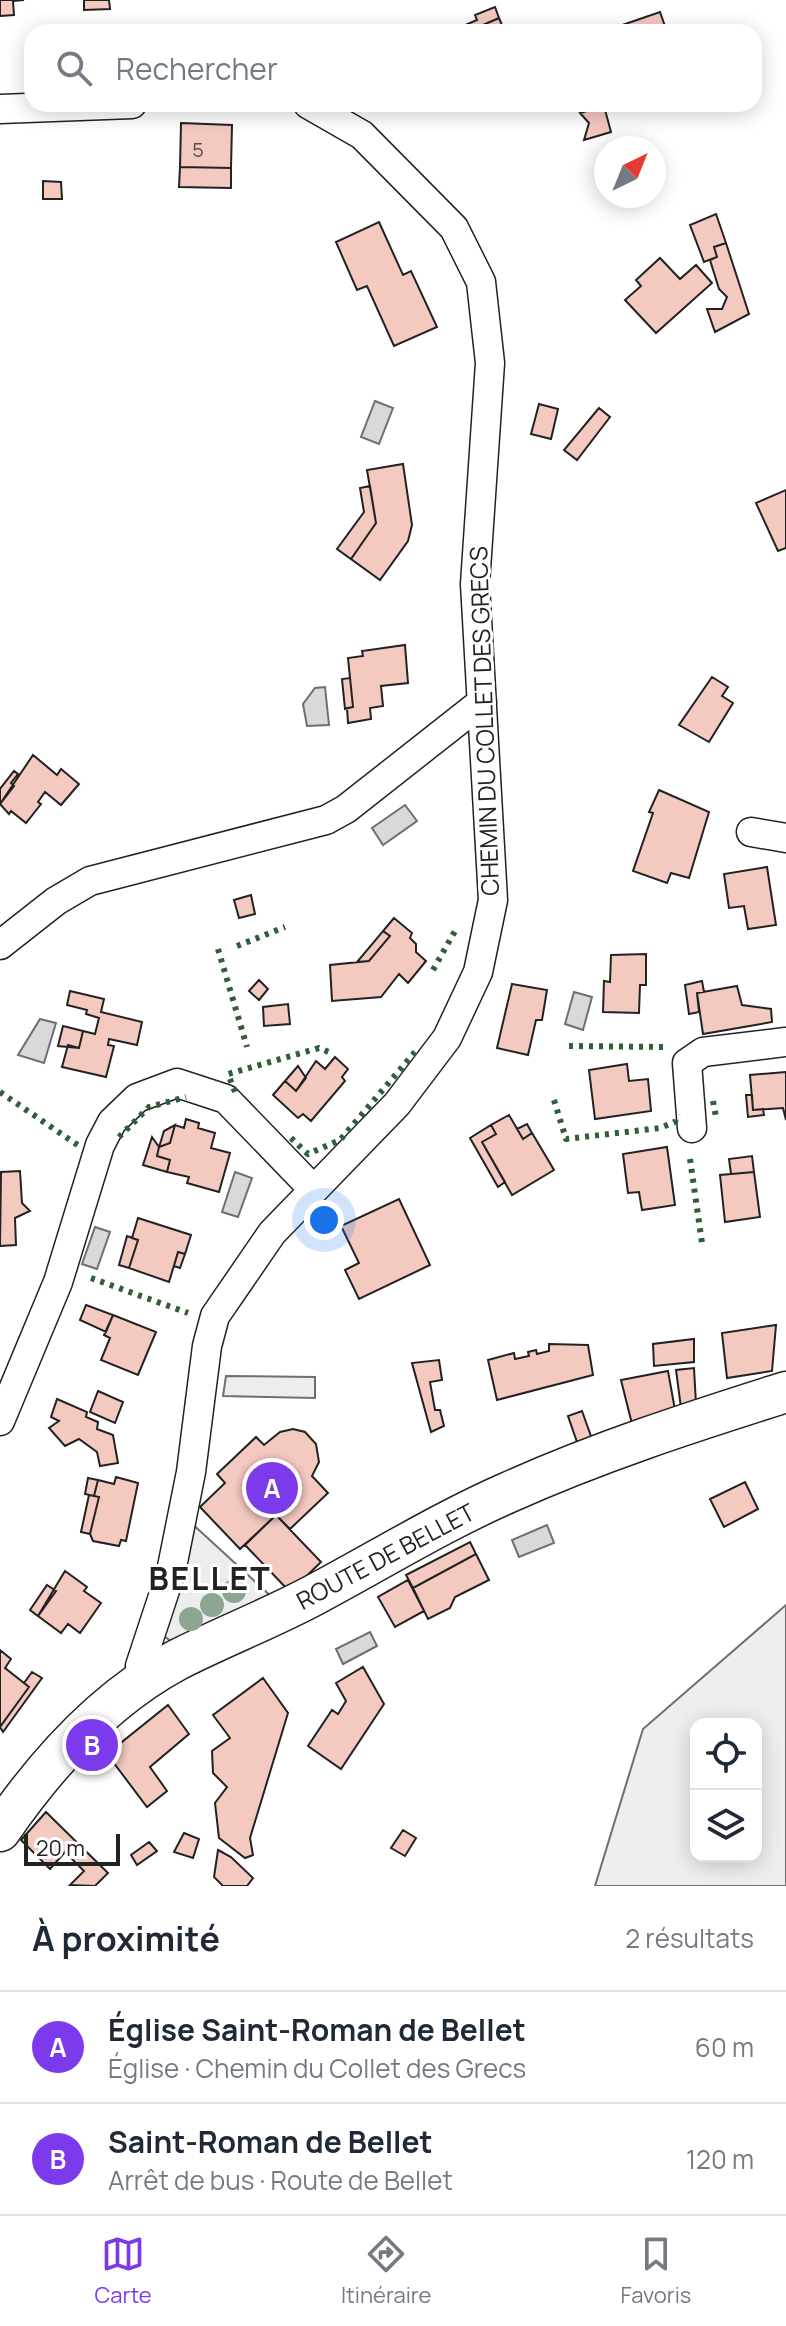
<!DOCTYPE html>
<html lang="fr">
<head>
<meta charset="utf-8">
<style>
	:root { --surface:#fff; --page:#f2f2f3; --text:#1f2937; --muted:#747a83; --line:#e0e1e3; --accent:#7c3aed }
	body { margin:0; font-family:Manrope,sans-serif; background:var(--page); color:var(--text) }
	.controls { position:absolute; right:24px; bottom:24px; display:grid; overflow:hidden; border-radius:16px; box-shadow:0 4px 20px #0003 }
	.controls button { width:72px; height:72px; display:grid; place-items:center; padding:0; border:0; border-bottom:2px solid var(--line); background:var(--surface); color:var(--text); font:40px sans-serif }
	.compass { position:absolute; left:594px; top:136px; width:72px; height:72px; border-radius:50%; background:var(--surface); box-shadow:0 4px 20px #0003; rotate:43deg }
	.scale { position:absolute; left:24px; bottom:20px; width:96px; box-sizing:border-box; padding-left:8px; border:4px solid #222; border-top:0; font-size:22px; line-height:28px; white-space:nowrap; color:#222; -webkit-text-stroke:6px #fff; paint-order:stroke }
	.you { position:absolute; left:324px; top:1220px; width:28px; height:28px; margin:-20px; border:6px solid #fff; border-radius:50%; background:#1a73e8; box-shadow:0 0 0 12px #1a73e833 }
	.badge { display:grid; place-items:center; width:52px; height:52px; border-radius:50%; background:var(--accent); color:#fff; font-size:26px; font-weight:700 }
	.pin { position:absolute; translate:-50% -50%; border:4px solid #fff; box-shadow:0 2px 8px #0006 }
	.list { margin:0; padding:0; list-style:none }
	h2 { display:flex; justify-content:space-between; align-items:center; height:104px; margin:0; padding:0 32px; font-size:34px }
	h2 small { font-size:26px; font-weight:400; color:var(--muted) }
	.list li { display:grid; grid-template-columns:52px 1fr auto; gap:24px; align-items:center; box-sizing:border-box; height:112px; padding:0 32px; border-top:2px solid var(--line) }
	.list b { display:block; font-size:30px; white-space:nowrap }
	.list p { margin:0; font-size:26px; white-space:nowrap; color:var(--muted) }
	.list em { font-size:26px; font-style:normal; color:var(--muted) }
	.icon { flex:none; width:44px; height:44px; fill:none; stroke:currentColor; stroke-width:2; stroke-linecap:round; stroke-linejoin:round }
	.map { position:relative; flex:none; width:786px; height:1886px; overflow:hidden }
	.search { position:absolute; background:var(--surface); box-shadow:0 4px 20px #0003; left:24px; right:24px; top:24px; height:88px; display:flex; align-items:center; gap:20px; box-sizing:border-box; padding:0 28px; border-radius:24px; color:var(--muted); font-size:30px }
	.sheet { height:328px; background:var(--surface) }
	nav { display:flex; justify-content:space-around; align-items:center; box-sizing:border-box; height:112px; border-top:2px solid var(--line); background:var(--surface); font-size:22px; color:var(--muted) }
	nav a { display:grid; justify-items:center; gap:4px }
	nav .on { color:var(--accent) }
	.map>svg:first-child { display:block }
	.green { fill:#eee; stroke:#6f6f6f; stroke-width:2; fill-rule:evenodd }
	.parking { fill:#ededed; stroke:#6f6f6f; stroke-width:2 }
	.water { fill:#d9d9d9; stroke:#6f6f6f; stroke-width:2 }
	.building { fill:#f3c9c0; stroke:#222; stroke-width:2 }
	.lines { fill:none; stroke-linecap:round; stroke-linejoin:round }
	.street-casing { stroke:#222; stroke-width:31 }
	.secondary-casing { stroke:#222; stroke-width:43 }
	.street { stroke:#fff; stroke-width:28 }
	.secondary { stroke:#fff; stroke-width:40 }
	.hedge { stroke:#2f5e38; stroke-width:6; stroke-dasharray:4 6; stroke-linecap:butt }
	.tree { fill:#8da692 }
	.labels { text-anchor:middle; stroke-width:6; stroke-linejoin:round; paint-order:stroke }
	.number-label { font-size:20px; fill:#564c4a }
	.street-label { font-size:24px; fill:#222; stroke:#fff }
	.district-label { font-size:32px; font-weight:bold; letter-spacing:2px; fill:#222; stroke:#fff }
</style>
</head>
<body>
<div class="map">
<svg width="786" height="1886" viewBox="0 0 786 1886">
	<rect width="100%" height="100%" fill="#fff"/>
	<path class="green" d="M 786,1605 L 786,1886 L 595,1886 L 643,1729 ZM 696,1724 L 756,1724 L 756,1856 L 696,1856 Z"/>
	<path class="parking" d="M 226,1376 L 315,1377 L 315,1398 L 223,1396 Z
		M 188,1520 L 273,1598 L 175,1644 L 161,1634 Z"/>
	<path class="water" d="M 375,401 L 393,408 L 379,444 L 361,437 Z
		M 325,687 L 329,725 L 307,726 L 303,704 L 315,688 Z
		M 405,805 L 417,821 L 383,845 L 372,828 Z
		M 574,992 L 592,997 L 583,1030 L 565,1024 Z
		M 40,1019 L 56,1023 L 44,1063 L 18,1055 Z
		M 235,1172 L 252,1178 L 238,1217 L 222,1212 Z
		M 95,1227 L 110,1232 L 97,1269 L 82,1264 Z
		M 547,1525 L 554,1543 L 519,1557 L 512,1540 Z
		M 370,1632 L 377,1646 L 343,1664 L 336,1649 Z"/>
	<path class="building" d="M 0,0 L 24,0 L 13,1 L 14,15 L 0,16 Z
		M 84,0 L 109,0 L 110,9 L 84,10 Z
		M 495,7 L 499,18 L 467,32 L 458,32 L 456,29 L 477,20 L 475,15 Z
		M 660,12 L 667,32 L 602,32 Z
		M 499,18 L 505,32 L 467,32 Z
		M 604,106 L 611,132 L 584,140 L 589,123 L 580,113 Z
		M 181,123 L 232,125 L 231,168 L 180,167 Z
		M 180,167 L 231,168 L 231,188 L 179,187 Z
		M 43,181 L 61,182 L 62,199 L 43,199 Z
		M 716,214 L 726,243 L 714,247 L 717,257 L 704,262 L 690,225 Z
		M 379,222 L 403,275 L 411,271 L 437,327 L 394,346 L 367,286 L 357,290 L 336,242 Z
		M 726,243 L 749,314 L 715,332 L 707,309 L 722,309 L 727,297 L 719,289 L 710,260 L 717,257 L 714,247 Z
		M 660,258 L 680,279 L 696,265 L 712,283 L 656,333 L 625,300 L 641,286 L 636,280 Z
		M 539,404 L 558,409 L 551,439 L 531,434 Z
		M 599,408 L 610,417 L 577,460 L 564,450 Z
		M 403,464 L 412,525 L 408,541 L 380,580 L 351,559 L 376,523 L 367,470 Z
		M 370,486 L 376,523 L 351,559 L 337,549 L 364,512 L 360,488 Z
		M 786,490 L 786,548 L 778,551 L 756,503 Z
		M 405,645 L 408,683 L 381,686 L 383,706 L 370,708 L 371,719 L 348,723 L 347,708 L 353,707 L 348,658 L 363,656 L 362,651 Z
		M 712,677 L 728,687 L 722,696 L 733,703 L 709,742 L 679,725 Z
		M 350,678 L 353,707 L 345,709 L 342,679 Z
		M 33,755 L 57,775 L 61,769 L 79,784 L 61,805 L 45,792 L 38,802 L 41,804 L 26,823 L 11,811 L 9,814 L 0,804 Z
		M 14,771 L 18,774 L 11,783 L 14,786 L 0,804 L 0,789 Z
		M 659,790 L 709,812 L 689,878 L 671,873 L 667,883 L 633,871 L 653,813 L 649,812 Z
		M 767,867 L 776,925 L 748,929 L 744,906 L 729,908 L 724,874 Z
		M 251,895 L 255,914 L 239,918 L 234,900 Z
		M 394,918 L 412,933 L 410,938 L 416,944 L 416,952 L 426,961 L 408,983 L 399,974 L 381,997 L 332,1001 L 330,965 L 369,961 L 390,936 L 383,931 Z
		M 383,931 L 390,936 L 369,961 L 357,962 Z
		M 646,954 L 646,985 L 640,985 L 639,1013 L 603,1012 L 604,981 L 610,982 L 611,955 Z
		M 259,980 L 268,989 L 259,1000 L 249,991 Z
		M 702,981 L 704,992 L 697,993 L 699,1012 L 689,1014 L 685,985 Z
		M 512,984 L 547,990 L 542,1020 L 536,1020 L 528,1055 L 497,1048 Z
		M 737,986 L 742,1005 L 771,1009 L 772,1022 L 703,1034 L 697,993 Z
		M 70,991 L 104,999 L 101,1012 L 142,1022 L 137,1045 L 109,1039 L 108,1045 L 114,1046 L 106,1077 L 62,1067 L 68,1045 L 79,1048 L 83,1031 L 95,1034 L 99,1018 L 86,1014 L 87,1010 L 67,1005 Z
		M 288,1004 L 290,1024 L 264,1026 L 263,1007 Z
		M 63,1026 L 83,1031 L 79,1048 L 58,1046 Z
		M 335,1057 L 348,1069 L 342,1077 L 345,1081 L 311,1121 L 303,1114 L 298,1118 L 273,1095 L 285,1081 L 296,1091 L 316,1061 L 325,1069 Z
		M 627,1064 L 629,1081 L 648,1079 L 651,1111 L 595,1119 L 589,1070 Z
		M 298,1066 L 306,1078 L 296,1091 L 285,1081 Z
		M 786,1072 L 786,1120 L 783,1108 L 753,1110 L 750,1075 Z
		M 746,1095 L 752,1095 L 753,1110 L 763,1109 L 764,1115 L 748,1117 Z
		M 509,1115 L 523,1139 L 532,1133 L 554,1170 L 512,1195 L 482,1142 L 496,1134 L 491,1125 Z
		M 186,1119 L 199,1123 L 198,1128 L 215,1133 L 211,1148 L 230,1153 L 219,1192 L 187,1183 L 189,1177 L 167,1172 L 170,1160 L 157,1156 L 159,1147 L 170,1143 L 175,1125 L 184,1128 Z
		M 527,1124 L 532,1133 L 523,1139 L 517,1129 Z
		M 175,1125 L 170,1143 L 159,1147 L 164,1131 Z
		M 491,1125 L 496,1134 L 482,1142 L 505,1182 L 498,1187 L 470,1138 Z
		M 152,1137 L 159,1147 L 157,1156 L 170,1160 L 167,1172 L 143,1165 Z
		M 667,1147 L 675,1205 L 642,1210 L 639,1192 L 628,1193 L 623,1154 Z
		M 752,1156 L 754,1172 L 731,1174 L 729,1159 Z
		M 20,1171 L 22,1203 L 30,1211 L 15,1218 L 16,1245 L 0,1246 L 1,1172 Z
		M 754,1172 L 760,1217 L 725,1222 L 720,1175 Z
		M 399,1199 L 430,1265 L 359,1299 L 345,1270 L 359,1263 L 341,1226 Z
		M 138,1218 L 191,1235 L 185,1254 L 178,1252 L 169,1282 L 129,1268 L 138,1240 L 132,1238 Z
		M 127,1236 L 138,1240 L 129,1268 L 119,1265 Z
		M 178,1252 L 185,1254 L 180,1268 L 174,1266 Z
		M 86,1305 L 113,1315 L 106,1332 L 80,1320 Z
		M 113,1315 L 156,1332 L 138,1375 L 101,1360 L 110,1338 L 104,1335 Z
		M 776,1325 L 772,1371 L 727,1378 L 722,1333 Z
		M 694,1339 L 694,1362 L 654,1366 L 653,1344 Z
		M 549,1344 L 588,1345 L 593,1375 L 497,1400 L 488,1360 L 514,1353 L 515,1359 L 529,1356 L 528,1352 L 536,1350 L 537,1354 L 549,1351 Z
		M 439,1360 L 442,1380 L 430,1382 L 435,1410 L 440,1410 L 444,1426 L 431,1432 L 412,1363 Z
		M 694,1368 L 696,1404 L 681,1408 L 676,1370 Z
		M 668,1371 L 675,1410 L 632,1424 L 621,1380 Z
		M 98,1391 L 123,1402 L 115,1423 L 90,1412 Z
		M 57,1399 L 87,1412 L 86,1417 L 98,1422 L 97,1429 L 113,1435 L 118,1463 L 100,1466 L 97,1452 L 79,1439 L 65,1446 L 49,1428 L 59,1421 L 51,1417 Z
		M 582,1411 L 592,1439 L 578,1445 L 568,1416 Z
		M 293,1429 L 305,1432 L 316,1444 L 319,1462 L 312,1476 L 328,1493 L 290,1529 L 276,1515 L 240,1549 L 200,1507 L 225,1483 L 217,1474 L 256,1437 L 264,1445 L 280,1432 Z
		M 116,1477 L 138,1483 L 126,1541 L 121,1540 L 119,1546 L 93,1541 L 90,1534 L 99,1497 L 94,1496 L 98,1480 L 114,1484 Z
		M 88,1478 L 98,1480 L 94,1496 L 85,1494 Z
		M 745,1482 L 758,1509 L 724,1527 L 710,1499 Z
		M 89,1495 L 99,1497 L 90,1534 L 81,1532 Z
		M 276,1515 L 321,1562 L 290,1592 L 245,1545 Z
		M 470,1542 L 476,1554 L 413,1588 L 406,1575 Z
		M 476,1554 L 489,1580 L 455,1597 L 450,1608 L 428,1619 L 413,1588 Z
		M 65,1571 L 87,1587 L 84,1591 L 101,1603 L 80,1633 L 68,1624 L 61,1633 L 38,1616 Z
		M 408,1580 L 424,1611 L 395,1627 L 378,1597 Z
		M 47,1585 L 56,1591 L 38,1616 L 30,1610 Z
		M 0,1650 L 11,1659 L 5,1668 L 29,1687 L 0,1727 Z
		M 363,1667 L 384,1704 L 341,1769 L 308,1746 L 332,1710 L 338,1714 L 346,1701 L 336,1683 Z
		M 32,1672 L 42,1678 L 3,1732 L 0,1727 L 29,1687 L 24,1683 Z
		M 263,1678 L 288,1713 L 250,1838 L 253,1855 L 245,1858 L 219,1838 L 215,1803 L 227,1787 L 213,1773 L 212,1751 L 230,1738 L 213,1715 Z
		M 168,1705 L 189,1734 L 150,1767 L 167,1791 L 147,1807 L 107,1754 Z
		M 46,1812 L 108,1873 L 95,1886 L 70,1885 L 84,1871 L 65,1852 L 50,1869 L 21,1840 Z
		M 403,1830 L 416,1838 L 405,1856 L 391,1848 Z
		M 184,1833 L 199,1839 L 193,1858 L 174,1852 Z
		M 149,1842 L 157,1851 L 137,1865 L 131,1855 Z
		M 218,1850 L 231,1857 L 253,1878 L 247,1886 L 223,1886 L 214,1877 Z"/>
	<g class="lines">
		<g class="street-casing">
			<path id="street" d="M 0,109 L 132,104
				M 751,832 L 786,838
				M 0,945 L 56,901 L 90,881 L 326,820 L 346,809 L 482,702
				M 692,1128 L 687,1063 L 703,1052 L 786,1042
				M 0,1421 L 58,1282 L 100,1145 L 112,1122 L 137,1098 L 177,1083 L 226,1099 L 313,1189
				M 145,1680 L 140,1666 L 171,1572 L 191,1472 L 207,1346 L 215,1316 L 272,1233 L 397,1104 L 447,1038 L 478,972 L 493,900 L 475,584 L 490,363 L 481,282 L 454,228 L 362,135 L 308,104"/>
		</g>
		<g class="secondary-casing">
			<path id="secondary" d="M 0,1831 C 46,1764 104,1699 177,1660 C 222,1637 269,1619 314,1595 C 378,1561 441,1522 507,1493 C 598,1452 691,1422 786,1392"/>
		</g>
		<use href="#street" class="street"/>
		<use href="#secondary" class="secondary"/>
		<path class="hedge" d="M 237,946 L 285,927
			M 218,949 L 247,1047
			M 433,970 L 455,931
			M 569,1046 L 665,1047
			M 0,1092 L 79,1146
			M 235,1092 L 228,1074 L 319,1048 L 331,1053
			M 554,1100 L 566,1139 L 660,1128 L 675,1122 L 678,1114
			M 713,1101 L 716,1117
			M 119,1137 L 149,1107 L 186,1097
			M 291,1138 L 308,1154 L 340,1140 L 415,1052
			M 690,1159 L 702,1243
			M 91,1278 L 188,1313"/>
	</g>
	<g class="tree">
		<circle cx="234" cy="1591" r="12"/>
		<circle cx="212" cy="1605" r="12"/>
		<circle cx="191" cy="1619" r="12"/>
	</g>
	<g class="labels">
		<g class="number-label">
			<text x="198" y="157">5</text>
		</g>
		<g class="street-label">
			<text transform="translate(485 721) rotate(-92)" y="8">CHEMIN DU COLLET DES GRECS</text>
			<text transform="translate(386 1557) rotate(-28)" y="8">ROUTE DE BELLET</text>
		</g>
		<g class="district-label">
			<text x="210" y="1590">BELLET</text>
		</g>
	</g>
</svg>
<div class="controls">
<button><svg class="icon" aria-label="locate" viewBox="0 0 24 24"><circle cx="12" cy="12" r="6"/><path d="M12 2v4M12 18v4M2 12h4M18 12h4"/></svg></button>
<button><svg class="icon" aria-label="layers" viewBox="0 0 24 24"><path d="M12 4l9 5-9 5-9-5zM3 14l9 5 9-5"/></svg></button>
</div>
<svg class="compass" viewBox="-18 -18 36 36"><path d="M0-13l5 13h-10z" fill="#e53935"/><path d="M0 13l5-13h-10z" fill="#747a83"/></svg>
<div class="scale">20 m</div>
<div class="you"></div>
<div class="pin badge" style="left:272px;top:1488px">A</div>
<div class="pin badge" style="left:92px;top:1745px">B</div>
<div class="search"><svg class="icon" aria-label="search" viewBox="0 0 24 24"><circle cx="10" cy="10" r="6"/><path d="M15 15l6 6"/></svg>Rechercher</div>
</div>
<section class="sheet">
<h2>À proximité<small>2 résultats</small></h2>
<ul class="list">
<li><span class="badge">A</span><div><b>Église Saint-Roman de Bellet</b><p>Église · Chemin du Collet des Grecs</p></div><em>60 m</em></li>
<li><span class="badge">B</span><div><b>Saint-Roman de Bellet</b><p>Arrêt de bus · Route de Bellet</p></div><em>120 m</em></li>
</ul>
</section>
<nav>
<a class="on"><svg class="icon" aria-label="map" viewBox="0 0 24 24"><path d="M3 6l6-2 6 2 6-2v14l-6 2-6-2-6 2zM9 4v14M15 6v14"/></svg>Carte</a>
<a><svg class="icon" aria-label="directions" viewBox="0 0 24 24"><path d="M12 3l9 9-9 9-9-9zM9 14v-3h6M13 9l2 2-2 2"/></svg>Itinéraire</a>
<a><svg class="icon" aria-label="saved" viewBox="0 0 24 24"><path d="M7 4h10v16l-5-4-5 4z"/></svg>Favoris</a>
</nav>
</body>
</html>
